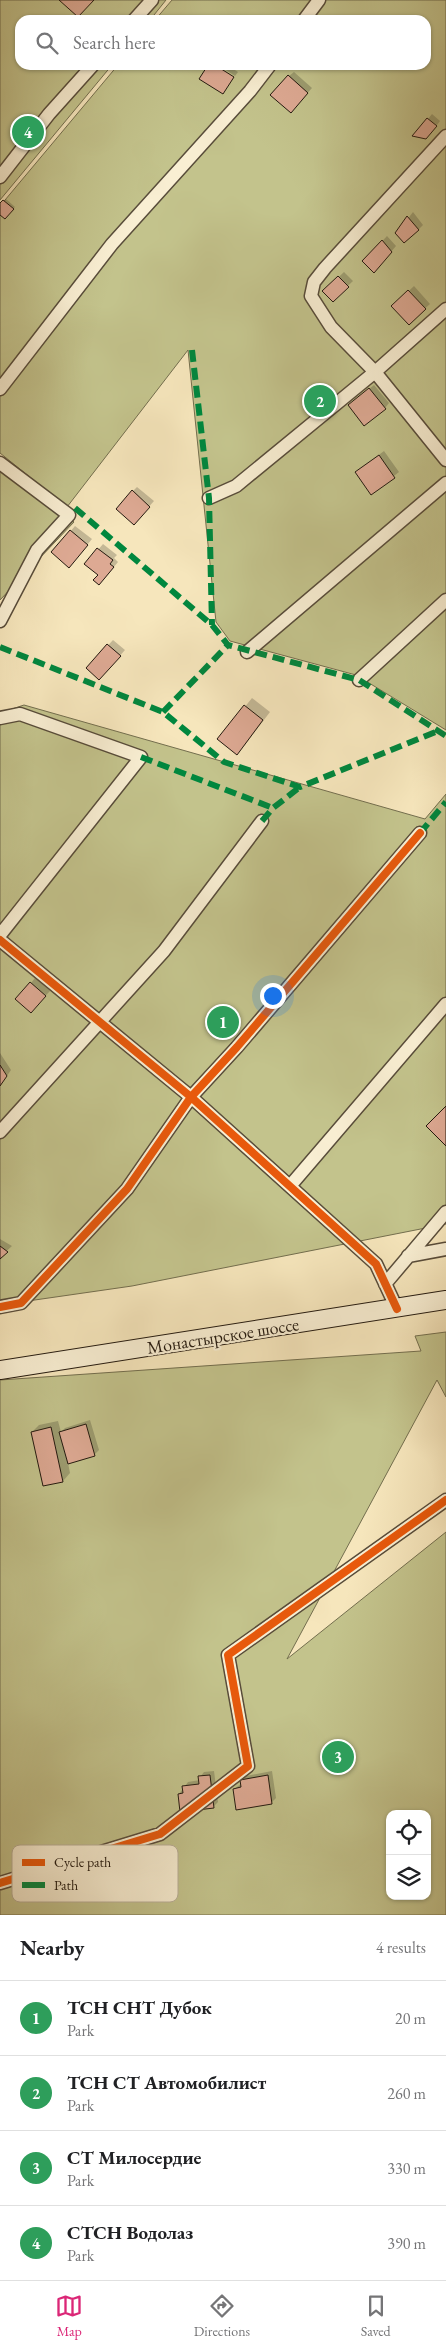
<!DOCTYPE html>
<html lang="en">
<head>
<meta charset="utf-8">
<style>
	:root { --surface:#fff; --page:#f6f6f6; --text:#202124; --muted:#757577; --line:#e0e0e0; --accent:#db2777 }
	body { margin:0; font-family:"EB Garamond",serif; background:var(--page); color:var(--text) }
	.controls { position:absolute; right:15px; bottom:15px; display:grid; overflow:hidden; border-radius:10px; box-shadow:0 1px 4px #0004 }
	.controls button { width:45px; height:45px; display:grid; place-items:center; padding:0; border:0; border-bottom:1px solid var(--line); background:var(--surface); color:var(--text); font:25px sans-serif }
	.you { position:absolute; left:272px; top:995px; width:18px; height:18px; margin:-12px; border:4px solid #fff; border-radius:50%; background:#1a73e8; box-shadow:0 0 0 8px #1a73e833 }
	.badge { display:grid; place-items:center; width:32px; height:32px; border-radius:50%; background:var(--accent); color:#fff; font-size:16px; font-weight:700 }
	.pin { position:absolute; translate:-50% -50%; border:2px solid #fff; box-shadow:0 1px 5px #0006 }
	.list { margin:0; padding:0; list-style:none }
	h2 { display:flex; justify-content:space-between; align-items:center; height:65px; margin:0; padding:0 20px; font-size:21px }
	h2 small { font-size:16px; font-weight:400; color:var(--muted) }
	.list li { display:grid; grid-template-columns:32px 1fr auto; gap:15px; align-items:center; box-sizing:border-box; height:75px; padding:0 20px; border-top:1px solid var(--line) }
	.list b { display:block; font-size:19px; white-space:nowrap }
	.list p { margin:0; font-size:16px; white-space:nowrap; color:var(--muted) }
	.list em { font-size:16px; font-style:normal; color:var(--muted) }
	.icon { flex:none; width:28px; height:28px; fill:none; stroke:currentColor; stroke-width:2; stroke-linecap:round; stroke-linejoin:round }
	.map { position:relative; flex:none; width:446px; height:1915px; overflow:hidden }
	.search { position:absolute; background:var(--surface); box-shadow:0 1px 4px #0004; left:15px; right:15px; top:15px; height:55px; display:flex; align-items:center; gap:12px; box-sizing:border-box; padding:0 18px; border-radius:15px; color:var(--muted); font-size:19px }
	.sheet { height:365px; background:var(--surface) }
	nav { display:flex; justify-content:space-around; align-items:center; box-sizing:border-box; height:70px; border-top:1px solid var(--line); background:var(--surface); font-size:14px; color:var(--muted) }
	nav a { display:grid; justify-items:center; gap:2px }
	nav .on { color:var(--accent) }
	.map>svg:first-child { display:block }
	.green { fill:#c3c38c; stroke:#736e4e; fill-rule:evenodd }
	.shadow { fill:#0003 }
	.building { fill:#dda993; stroke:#23190f }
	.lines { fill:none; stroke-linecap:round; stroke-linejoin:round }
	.minor-casing { stroke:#584c3a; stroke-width:15 }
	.secondary-casing { stroke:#23190f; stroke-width:20 }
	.minor { stroke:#f9efd3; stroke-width:12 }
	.secondary { stroke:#f9efd3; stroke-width:18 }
	.quiet { stroke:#00873e; stroke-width:6; stroke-dasharray:12 6; stroke-linecap:butt }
	.cycleway-casing { stroke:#f9efd3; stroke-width:11 }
	.cycleway { stroke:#e8590c; stroke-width:8 }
	.labels { text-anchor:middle; stroke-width:4.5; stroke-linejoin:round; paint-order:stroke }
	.street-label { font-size:18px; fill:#23190f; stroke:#f9efd3 }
	.key { fill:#f9efd3; stroke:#b9af98; stroke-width:1 }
	.key-label { font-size:14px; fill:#23190f }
</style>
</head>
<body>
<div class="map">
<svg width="446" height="1915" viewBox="0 0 446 1915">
	<rect width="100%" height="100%" fill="#f6e6bc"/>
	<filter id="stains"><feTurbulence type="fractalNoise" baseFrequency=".004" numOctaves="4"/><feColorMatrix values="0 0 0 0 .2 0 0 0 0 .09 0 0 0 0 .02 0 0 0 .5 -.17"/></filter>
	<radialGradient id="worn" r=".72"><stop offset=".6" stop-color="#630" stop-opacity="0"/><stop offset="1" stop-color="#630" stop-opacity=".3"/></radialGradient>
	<path class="green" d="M 0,0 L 166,0 L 150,20 L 20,20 L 20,65 L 112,65 L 0,200 Z
		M 172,0 L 446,0 L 446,730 L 356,675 L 230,641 L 216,622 L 188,350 L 67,507 L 0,453 L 0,206 L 118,65 L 426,65 L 426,20 L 155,20 Z
		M 0,460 L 74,522 L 0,600 Z
		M 24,705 L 425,819 L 446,794 L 446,1224 L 132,1286 L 0,1305 L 0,713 Z
		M 446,1332 L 446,1397 L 437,1380 L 287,1659 L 446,1532 L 446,1915 L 0,1915 L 0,1380 L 421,1351 L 415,1336 ZM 390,1814 L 427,1814 L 427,1896 L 390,1896 Z"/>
	<path class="shadow" d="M 218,65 L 227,65 L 238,72 L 235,76 Z
		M 294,72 L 312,88 L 295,107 L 289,76 Z
		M 432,114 L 440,121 L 431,133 L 428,119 Z
		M 6,199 L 15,207 L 5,217 L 0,213 L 0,205 Z
		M 413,212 L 423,225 L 418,230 L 397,233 Z
		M 387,236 L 396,246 L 378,267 L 364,261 Z
		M 344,272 L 353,281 L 333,300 L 324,291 Z
		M 414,286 L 430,304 L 409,323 L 393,306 Z
		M 374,385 L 389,403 L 385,408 L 354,401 Z
		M 384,451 L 399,472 L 372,493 L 356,472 Z
		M 137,487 L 154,501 L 138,519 L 133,491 Z
		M 75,526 L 92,539 L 74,561 L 53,552 Z
		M 103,544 L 117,555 L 114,558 L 118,562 L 104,579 L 86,564 Z
		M 113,640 L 125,650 L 104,674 L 87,668 Z
		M 252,698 L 270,712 L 244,746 L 219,739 Z
		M 35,978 L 50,991 L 36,1006 L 31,983 Z
		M 0,1053 L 11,1070 L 0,1086 Z
		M 0,1239 L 12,1246 L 0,1257 Z
		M 90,1420 L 99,1450 L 94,1455 L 68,1463 L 70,1473 L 63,1481 L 32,1432 L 39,1425 L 58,1421 L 61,1432 L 65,1428 Z
		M 214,1771 L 218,1802 L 213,1807 L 179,1794 L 188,1782 L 200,1780 L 200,1777 L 204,1772 Z
		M 272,1771 L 276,1798 L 271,1803 L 234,1789 L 241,1784 L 241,1780 L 246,1776 Z"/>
	<path class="building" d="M 59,0 L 94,0 L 78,17 Z
		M 208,65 L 215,65 L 234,77 L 223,94 L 199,79 Z
		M 288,75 L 308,93 L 291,113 L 270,95 Z
		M 427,118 L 437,126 L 426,139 L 412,136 Z
		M 3,200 L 14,209 L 5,219 L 0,215 L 0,203 Z
		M 407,216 L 419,230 L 404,243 L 395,233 Z
		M 382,240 L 392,252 L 374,273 L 362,261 Z
		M 338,276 L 349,287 L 333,302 L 322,291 Z
		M 408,290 L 426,309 L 409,325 L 391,306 Z
		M 369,388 L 386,409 L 364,426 L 348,405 Z
		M 379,455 L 395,478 L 371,495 L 355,472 Z
		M 132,490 L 150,507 L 134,525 L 116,509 Z
		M 70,530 L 88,545 L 69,568 L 51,552 Z
		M 97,548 L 113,560 L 110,564 L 114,567 L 99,585 L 93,580 L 98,575 L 84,564 Z
		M 107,644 L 121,656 L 99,680 L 86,668 Z
		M 244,705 L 263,720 L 237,755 L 217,739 Z
		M 30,982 L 46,996 L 31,1013 L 15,999 Z
		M 0,1065 L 7,1076 L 0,1086 Z
		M 446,1106 L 446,1146 L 426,1126 Z
		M 0,1246 L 8,1252 L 0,1259 Z
		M 86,1424 L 95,1456 L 68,1464 L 59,1432 Z
		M 51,1427 L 63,1482 L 43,1486 L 31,1432 Z
		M 210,1775 L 214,1808 L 180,1812 L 178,1794 L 183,1793 L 182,1786 L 199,1784 L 198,1776 Z
		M 268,1775 L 272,1804 L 236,1810 L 233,1789 L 241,1787 L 240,1780 Z"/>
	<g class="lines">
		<g class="minor-casing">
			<path id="minor" d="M 134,20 L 152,0
				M 304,20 L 319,0
				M 446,136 L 325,268 L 314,282 L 311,296 L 331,327 L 375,372 L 446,460
				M 0,177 L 49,114 L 93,65
				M 0,389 L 112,244 L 250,91 L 270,65
				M 0,463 L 69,515 L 37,550 L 0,621
				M 209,498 L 236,486 L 375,372 L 446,309
				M 247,652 L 446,483
				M 359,680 L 446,600
				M 0,718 L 20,714 L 141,757 L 0,935
				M 0,940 L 191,1097 L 376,1264 L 397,1309
				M 0,1132 L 164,951 L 262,821
				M 290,1186 L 446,1004
				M 408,1256 L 446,1249
				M 385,1284 L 446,1212
				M 0,1307 L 21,1303 L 127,1189 L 191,1097 L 237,1047 L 420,833
				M 0,1883 L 160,1834 L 248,1766 L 228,1655 L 446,1500"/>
		</g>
		<g class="secondary-casing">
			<path id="secondary" d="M 0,1370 L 446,1300"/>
		</g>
		<use href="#minor" class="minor"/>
		<use href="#secondary" class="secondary"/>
		<path class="quiet" d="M 192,350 L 209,498 L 212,625
			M 75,508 L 212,625 L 228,645 L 359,680 L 446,736
			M 0,647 L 163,712 L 224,762 L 300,787 L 438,731
			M 163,712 L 228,645
			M 141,757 L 273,808
			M 262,821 L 273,808 L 300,787
			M 420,833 L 446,802"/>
		<g class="cycleway-casing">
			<path id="cycleway" d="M 0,940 L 191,1097 L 376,1264 L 397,1309
				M 0,1307 L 21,1303 L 127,1189 L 191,1097 L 237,1047 L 420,833
				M 0,1883 L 160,1834 L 248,1766 L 228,1655 L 446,1500"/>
		</g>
		<use href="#cycleway" class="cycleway"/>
	</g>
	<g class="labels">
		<g class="street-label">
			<text transform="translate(223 1336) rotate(-9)" y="6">Монастырское шоссе</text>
		</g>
	</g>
	<rect x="12" y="1845" width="166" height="57" rx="8" class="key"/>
	<rect x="22" y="1859" width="23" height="7" fill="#e8590c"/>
	<rect x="22" y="1882" width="23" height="6" fill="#00873e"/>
	<g class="key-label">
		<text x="54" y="1867">Cycle path</text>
		<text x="54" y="1890">Path</text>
	</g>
	<rect width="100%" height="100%" filter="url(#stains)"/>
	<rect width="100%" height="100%" fill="url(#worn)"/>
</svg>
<div class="controls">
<button><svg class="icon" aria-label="locate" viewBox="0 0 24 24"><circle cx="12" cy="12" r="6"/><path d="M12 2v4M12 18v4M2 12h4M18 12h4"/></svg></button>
<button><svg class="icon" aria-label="layers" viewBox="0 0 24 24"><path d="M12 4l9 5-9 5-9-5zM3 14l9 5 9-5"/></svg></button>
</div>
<div class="you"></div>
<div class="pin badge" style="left:223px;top:1022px;background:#2e9e5b">1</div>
<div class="pin badge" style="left:320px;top:401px;background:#2e9e5b">2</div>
<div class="pin badge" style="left:338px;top:1757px;background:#2e9e5b">3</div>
<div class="pin badge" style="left:28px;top:132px;background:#2e9e5b">4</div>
<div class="search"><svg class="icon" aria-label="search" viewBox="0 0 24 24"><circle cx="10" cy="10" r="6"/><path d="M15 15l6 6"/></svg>Search here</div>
</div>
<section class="sheet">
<h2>Nearby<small>4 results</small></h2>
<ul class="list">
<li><span class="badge" style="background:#2e9e5b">1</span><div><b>ТСН СНТ Дубок</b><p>Park</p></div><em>20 m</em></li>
<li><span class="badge" style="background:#2e9e5b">2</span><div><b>ТСН СТ Автомобилист</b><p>Park</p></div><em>260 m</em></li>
<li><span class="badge" style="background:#2e9e5b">3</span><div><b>СТ Милосердие</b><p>Park</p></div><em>330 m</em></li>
<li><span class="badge" style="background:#2e9e5b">4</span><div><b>СТСН Водолаз</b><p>Park</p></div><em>390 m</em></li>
</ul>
</section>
<nav>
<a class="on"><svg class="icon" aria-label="map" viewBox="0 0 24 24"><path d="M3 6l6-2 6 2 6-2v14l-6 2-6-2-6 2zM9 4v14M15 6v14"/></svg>Map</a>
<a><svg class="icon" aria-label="directions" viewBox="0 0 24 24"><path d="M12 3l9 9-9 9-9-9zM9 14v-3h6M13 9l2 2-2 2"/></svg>Directions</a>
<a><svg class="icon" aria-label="saved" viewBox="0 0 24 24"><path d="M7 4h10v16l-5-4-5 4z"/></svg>Saved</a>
</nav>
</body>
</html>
